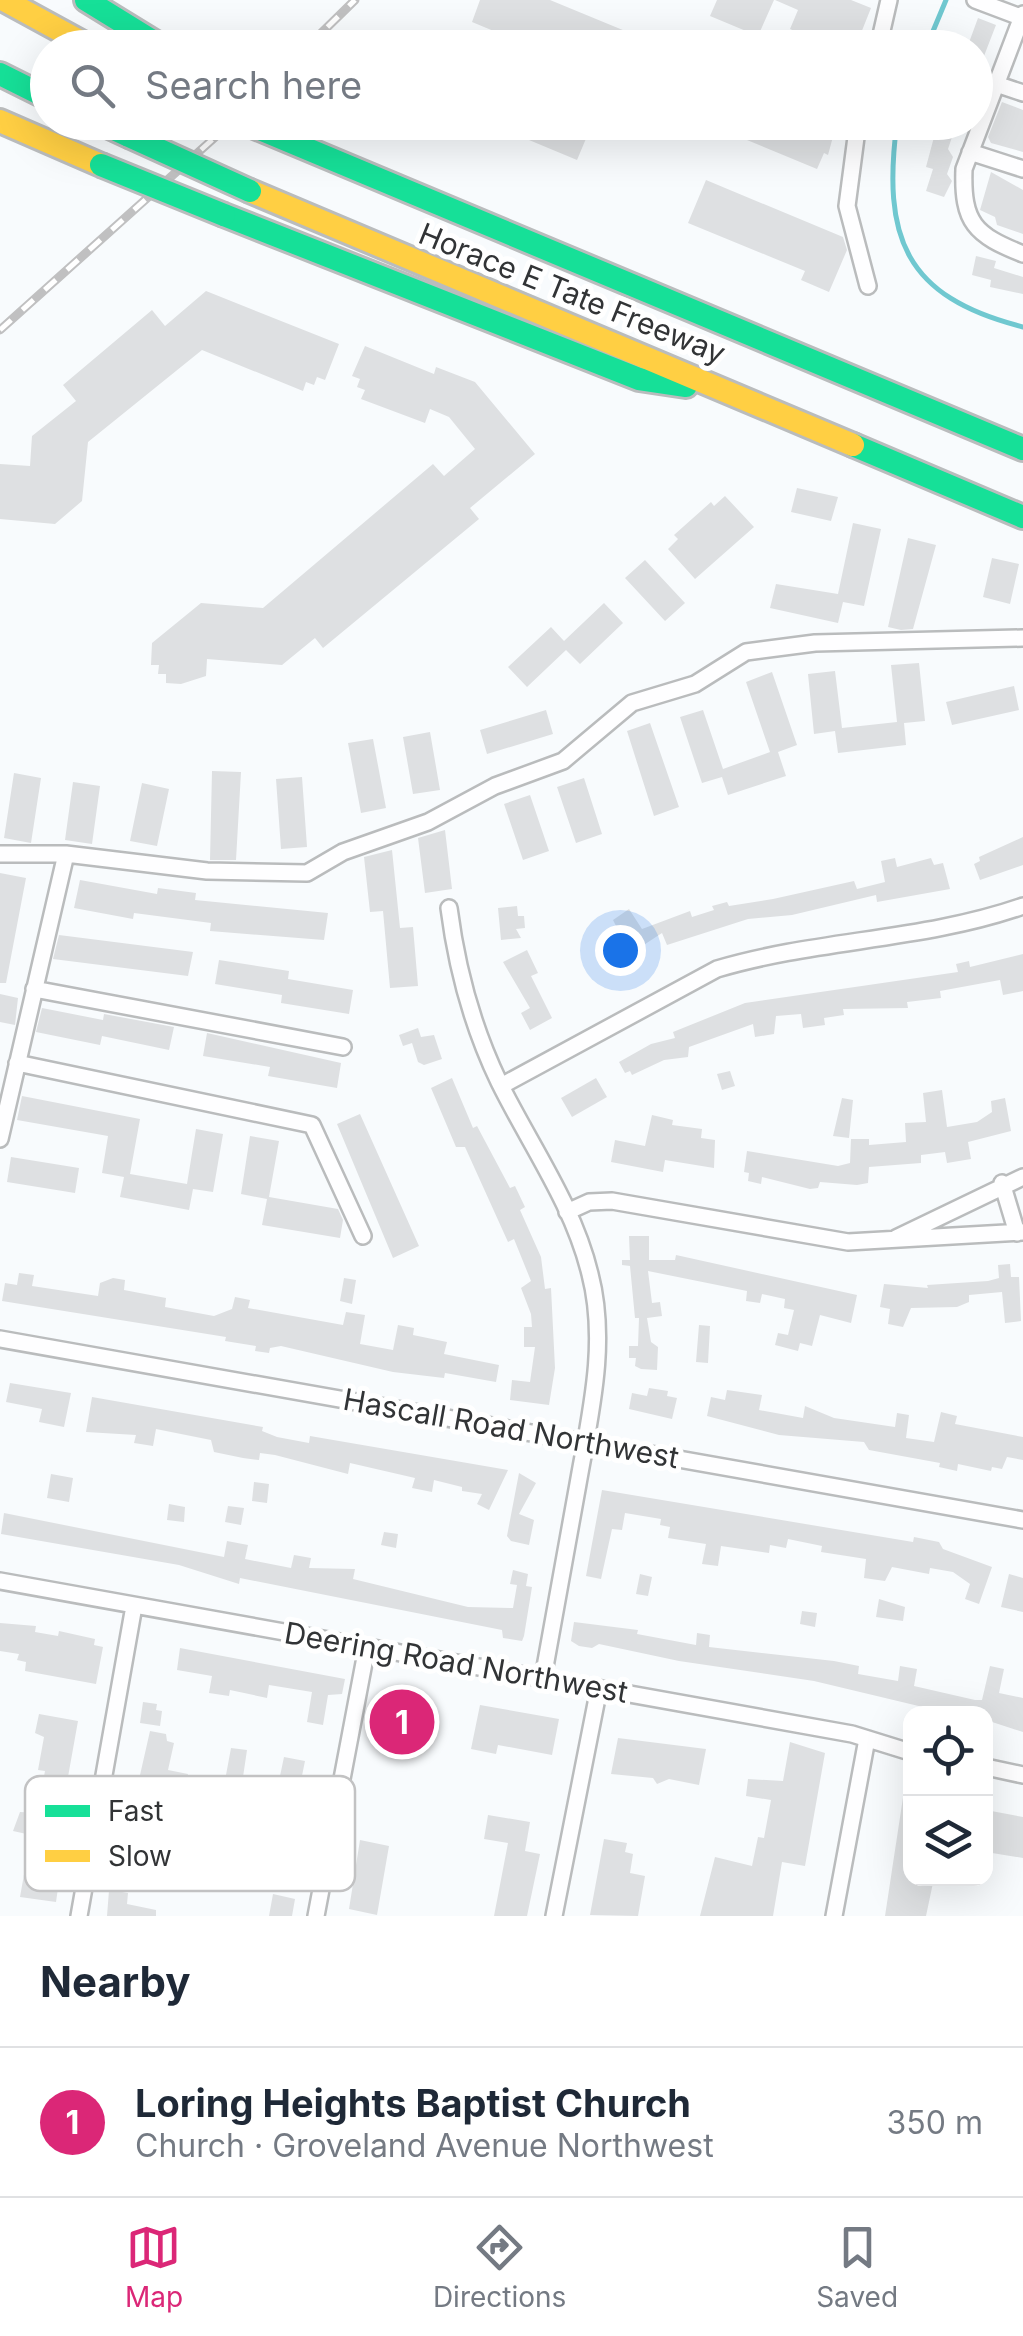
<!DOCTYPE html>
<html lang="en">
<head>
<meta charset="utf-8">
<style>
	:root { --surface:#fff; --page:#f6f6f7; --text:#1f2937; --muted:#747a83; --line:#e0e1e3; --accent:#db2777 }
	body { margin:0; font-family:Inter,sans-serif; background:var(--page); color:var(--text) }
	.controls { position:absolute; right:30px; bottom:30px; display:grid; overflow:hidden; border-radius:20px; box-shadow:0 10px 40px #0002 }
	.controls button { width:90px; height:90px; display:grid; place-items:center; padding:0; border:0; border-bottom:2px solid var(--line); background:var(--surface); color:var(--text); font:50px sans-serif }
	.you { position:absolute; left:620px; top:950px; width:35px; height:35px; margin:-25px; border:8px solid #fff; border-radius:50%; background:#1a73e8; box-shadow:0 0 0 15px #1a73e833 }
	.badge { display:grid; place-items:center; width:65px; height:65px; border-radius:50%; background:var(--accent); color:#fff; font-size:32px; font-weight:700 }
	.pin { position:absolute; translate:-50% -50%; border:5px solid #fff; box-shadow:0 2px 10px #0006 }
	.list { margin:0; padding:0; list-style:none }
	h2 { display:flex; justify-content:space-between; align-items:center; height:130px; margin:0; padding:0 40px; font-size:42px }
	h2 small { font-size:32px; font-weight:400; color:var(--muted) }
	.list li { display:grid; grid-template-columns:65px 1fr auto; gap:30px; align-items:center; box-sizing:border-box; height:150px; padding:0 40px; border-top:2px solid var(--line) }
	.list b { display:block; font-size:38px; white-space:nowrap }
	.list p { margin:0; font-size:32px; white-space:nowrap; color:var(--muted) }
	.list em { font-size:32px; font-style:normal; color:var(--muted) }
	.icon { flex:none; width:55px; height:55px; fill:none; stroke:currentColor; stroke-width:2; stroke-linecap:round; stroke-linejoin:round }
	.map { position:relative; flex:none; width:1023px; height:1916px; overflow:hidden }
	.search { position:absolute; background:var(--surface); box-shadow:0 10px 40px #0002; left:30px; right:30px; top:30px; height:110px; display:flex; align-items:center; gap:25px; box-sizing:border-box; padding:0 35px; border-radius:55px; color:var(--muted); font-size:38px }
	.sheet { height:280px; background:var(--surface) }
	nav { display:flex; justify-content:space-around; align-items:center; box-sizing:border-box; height:140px; border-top:2px solid var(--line); background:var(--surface); font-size:28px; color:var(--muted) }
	nav a { display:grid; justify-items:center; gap:5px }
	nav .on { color:var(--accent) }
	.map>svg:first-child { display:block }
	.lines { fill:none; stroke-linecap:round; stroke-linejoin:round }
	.stream { stroke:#70c8d0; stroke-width:5 }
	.building { fill:#dee0e2 }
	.street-casing { stroke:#babcbd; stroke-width:20 }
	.fast-casing { stroke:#babcbd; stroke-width:28 }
	.slow-casing { stroke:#babcbd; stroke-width:28 }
	.street { stroke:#fefeff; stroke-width:15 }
	.fast { stroke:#16e098; stroke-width:22 }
	.slow { stroke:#ffcf43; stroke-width:22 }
	.rail-casing { stroke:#c0c0c1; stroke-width:9 }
	.rail { stroke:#fff; stroke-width:5; stroke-dasharray:15; stroke-linecap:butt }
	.fast-bridge-casing { stroke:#babcbd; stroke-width:28; stroke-linecap:butt }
	.fast-bridge { stroke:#16e098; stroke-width:22 }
	.labels { text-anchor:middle; stroke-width:10; stroke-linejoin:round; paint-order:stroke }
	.street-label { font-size:30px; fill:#323436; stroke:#fff }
	.key { fill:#fff; stroke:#c2c2c3; stroke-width:2.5 }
	.key-label { font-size:28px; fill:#323436 }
</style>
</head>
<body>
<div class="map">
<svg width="1023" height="1916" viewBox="0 0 1023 1916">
	<rect width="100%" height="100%" fill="#f8fbfd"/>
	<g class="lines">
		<path class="stream" d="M 926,48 L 946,0
			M 897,122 C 882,237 904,297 1023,327"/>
	</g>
	<path class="building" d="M 480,0 L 550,0 L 630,33 L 624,48 L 535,48 L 472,22 Z
		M 717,0 L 774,0 L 758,36 L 710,16 Z
		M 775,0 L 851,0 L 871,8 L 855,48 L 834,48 L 790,29 L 798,10 Z
		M 978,18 L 996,25 L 977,74 L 976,48 L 967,48 Z
		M 1002,102 L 1023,110 L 1023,152 L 991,143 L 988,137 Z
		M 486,122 L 593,122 L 577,160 Z
		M 735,122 L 837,122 L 828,155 L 824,153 L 817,169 L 730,133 Z
		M 938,122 L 957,122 L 948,149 L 953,157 L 947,174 L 952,181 L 944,197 L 926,191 L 933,169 L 926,167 Z
		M 991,172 L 1023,190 L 1023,234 L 997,225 L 995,217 L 980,210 Z
		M 706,180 L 843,237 L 847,250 L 829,292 L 801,280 L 805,271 L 688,223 Z
		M 976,256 L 996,261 L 994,268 L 1023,277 L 1023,294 L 990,287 L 991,280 L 972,275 Z
		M 206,291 L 339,344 L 325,380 L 317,377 L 314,385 L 306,382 L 303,391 L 202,350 L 88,442 L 82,501 L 55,524 L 0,519 L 0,464 L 30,466 L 32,436 L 76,401 L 63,385 L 152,310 L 165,326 Z
		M 365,346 L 434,374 L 436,367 L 475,382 L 535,454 L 470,508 L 479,519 L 323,648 L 315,638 L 282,665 L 207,659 L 206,676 L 181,684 L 166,683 L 166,674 L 158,674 L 159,665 L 151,665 L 152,643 L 201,603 L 263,608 L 433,464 L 444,476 L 475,449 L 449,417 L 430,409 L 425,423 L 361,399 L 365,390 L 357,387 L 360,379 L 352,376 Z
		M 797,488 L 838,497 L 831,521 L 791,512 Z
		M 725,496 L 754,527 L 695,579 L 668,549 L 678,539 L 674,535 L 711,502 L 714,506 Z
		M 853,523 L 881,529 L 864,606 L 843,602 L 838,623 L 770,608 L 776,584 L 838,594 Z
		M 908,538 L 936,545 L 913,629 L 901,630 L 888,627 Z
		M 992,558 L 1019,564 L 1010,604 L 983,597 Z
		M 645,560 L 685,603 L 665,621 L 625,578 Z
		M 604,603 L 623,623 L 580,664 L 566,650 L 527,687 L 508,667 L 551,627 L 564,641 Z
		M 919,663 L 925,721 L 904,723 L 906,745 L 838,753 L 835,731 L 814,734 L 808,674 L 835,671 L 842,728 L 897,722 L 891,665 Z
		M 772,672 L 797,745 L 778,752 L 786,776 L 728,795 L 722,777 L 702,783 L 680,717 L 703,710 L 723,769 L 770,752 L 746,682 Z
		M 1014,686 L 1019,710 L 952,725 L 946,702 Z
		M 546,710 L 553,734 L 487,754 L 480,730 Z
		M 650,723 L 679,807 L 654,816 L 627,731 Z
		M 430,732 L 440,790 L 413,794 L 403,737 Z
		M 373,739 L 386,808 L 361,813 L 348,743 Z
		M 212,771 L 241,772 L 236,860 L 210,860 Z
		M 14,773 L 41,778 L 31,843 L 4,838 Z
		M 302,777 L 307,847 L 281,849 L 276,779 Z
		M 584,778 L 602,834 L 576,843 L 557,787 Z
		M 73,782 L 100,786 L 92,844 L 65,840 Z
		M 142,783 L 169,789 L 157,846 L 130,841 Z
		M 530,795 L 549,851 L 523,860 L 504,804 Z
		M 445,830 L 452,889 L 425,893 L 418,838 Z
		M 1023,837 L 1023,865 L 980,880 L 974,864 L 980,861 L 979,857 Z
		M 392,850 L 400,928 L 413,927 L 418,986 L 390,988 L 383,911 L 370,912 L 364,857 Z
		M 895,858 L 897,867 L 931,858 L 934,865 L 943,863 L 950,889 L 877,902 L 876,895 L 792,915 L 748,919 L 667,945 L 662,933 L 630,954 L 613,920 L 629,909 L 642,929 L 690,911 L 692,917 L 714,910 L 712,906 L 727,902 L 729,906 L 773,899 L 854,881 L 857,889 L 885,882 L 881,861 Z
		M 0,873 L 26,878 L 6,983 L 0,983 Z
		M 80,880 L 157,894 L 158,888 L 196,893 L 195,900 L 328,913 L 324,940 L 210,931 L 211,923 L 134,913 L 133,919 L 74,908 Z
		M 517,906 L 518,916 L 524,916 L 525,928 L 516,929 L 521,938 L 501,940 L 498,908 Z
		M 59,935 L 193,952 L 188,976 L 53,959 Z
		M 527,950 L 538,973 L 531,976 L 552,1018 L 530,1030 L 521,1013 L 530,1008 L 503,962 Z
		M 1023,954 L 1023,991 L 1003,995 L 1000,980 L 940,991 L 941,998 L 907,1002 L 908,1008 L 843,1009 L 844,1015 L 824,1018 L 825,1025 L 803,1028 L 801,1014 L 776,1016 L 774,1034 L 755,1037 L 753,1024 L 689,1047 L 688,1057 L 664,1060 L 632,1075 L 630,1071 L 625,1073 L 619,1062 L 651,1044 L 675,1038 L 673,1032 L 745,1003 L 958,972 L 956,964 L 969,961 L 970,967 Z
		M 219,960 L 289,971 L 288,979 L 353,990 L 349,1014 L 281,1003 L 282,995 L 215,984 Z
		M 0,994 L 18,998 L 15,1025 L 0,1022 Z
		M 42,1008 L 103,1020 L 104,1014 L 174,1027 L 169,1050 L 102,1036 L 100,1045 L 36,1032 Z
		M 418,1028 L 421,1037 L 434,1035 L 442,1059 L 424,1065 L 418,1062 L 412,1043 L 403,1046 L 399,1035 Z
		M 207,1033 L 341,1063 L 337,1088 L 268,1076 L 270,1067 L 203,1056 Z
		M 730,1071 L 735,1086 L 722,1090 L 717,1074 Z
		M 452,1078 L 473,1128 L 477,1126 L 510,1188 L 515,1186 L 525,1207 L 520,1210 L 541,1257 L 545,1289 L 551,1288 L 555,1368 L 549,1405 L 510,1400 L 512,1380 L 530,1382 L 535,1347 L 524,1347 L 524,1327 L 532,1327 L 531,1314 L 521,1288 L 531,1281 L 514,1239 L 508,1242 L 465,1147 L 456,1147 L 431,1088 Z
		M 596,1078 L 607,1097 L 572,1117 L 561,1098 Z
		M 942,1090 L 947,1127 L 977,1122 L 992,1112 L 991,1101 L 1005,1098 L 1011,1131 L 968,1142 L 971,1159 L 947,1163 L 945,1152 L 921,1155 L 921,1163 L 869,1167 L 868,1183 L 857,1185 L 820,1182 L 818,1188 L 810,1189 L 762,1177 L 761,1184 L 748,1181 L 749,1173 L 744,1172 L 747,1151 L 838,1166 L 850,1163 L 851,1139 L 869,1139 L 869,1145 L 906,1142 L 905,1123 L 926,1122 L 923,1093 Z
		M 22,1096 L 140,1119 L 130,1174 L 187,1184 L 196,1129 L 223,1134 L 213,1192 L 193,1189 L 189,1210 L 120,1197 L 124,1177 L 102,1173 L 108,1136 L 17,1120 Z
		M 842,1098 L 853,1100 L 849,1138 L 833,1136 Z
		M 360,1114 L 419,1246 L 393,1258 L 337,1124 Z
		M 652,1115 L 673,1120 L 672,1125 L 702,1129 L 701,1138 L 715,1140 L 714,1168 L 665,1160 L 663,1172 L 611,1162 L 615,1140 L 645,1146 Z
		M 250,1136 L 279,1141 L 269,1197 L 338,1209 L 343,1220 L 340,1238 L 262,1225 L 267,1199 L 241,1194 Z
		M 11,1157 L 79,1168 L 75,1193 L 7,1182 Z
		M 629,1236 L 649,1236 L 649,1260 L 675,1260 L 676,1255 L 857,1295 L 851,1323 L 820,1315 L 812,1346 L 800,1343 L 798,1351 L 775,1345 L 778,1333 L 788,1335 L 794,1310 L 784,1308 L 785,1299 L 762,1294 L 760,1303 L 746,1301 L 747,1291 L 648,1271 L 652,1303 L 660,1302 L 662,1316 L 647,1318 L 651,1342 L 658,1347 L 657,1370 L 641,1369 L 635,1366 L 636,1358 L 629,1358 L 629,1346 L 638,1346 L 639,1318 L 635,1318 L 630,1266 L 622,1265 L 622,1260 L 630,1260 Z
		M 1010,1264 L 1011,1277 L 1019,1277 L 1021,1321 L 1005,1323 L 1002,1292 L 969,1295 L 969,1302 L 957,1307 L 911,1308 L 903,1327 L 888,1324 L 890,1309 L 880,1307 L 884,1284 L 928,1288 L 927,1285 L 988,1281 L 999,1278 L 998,1265 Z
		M 19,1273 L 34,1275 L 32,1286 L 98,1296 L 100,1283 L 113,1278 L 125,1280 L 124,1290 L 166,1298 L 165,1307 L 214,1316 L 232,1309 L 235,1297 L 250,1300 L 248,1308 L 343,1325 L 346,1312 L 365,1315 L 360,1344 L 393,1350 L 398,1325 L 414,1328 L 413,1335 L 447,1342 L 444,1354 L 499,1365 L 496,1382 L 445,1373 L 444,1378 L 393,1372 L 281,1346 L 270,1348 L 269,1353 L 255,1351 L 256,1346 L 225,1341 L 226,1337 L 2,1301 L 5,1283 L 17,1285 Z
		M 344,1278 L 356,1280 L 352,1304 L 340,1301 Z
		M 699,1325 L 710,1326 L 708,1363 L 696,1362 Z
		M 10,1383 L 71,1393 L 64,1427 L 39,1422 L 42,1409 L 6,1402 Z
		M 649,1388 L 668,1391 L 667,1396 L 677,1398 L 672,1419 L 629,1409 L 632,1393 L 647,1396 Z
		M 727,1390 L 762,1395 L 759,1410 L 803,1418 L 805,1406 L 834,1418 L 895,1427 L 897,1413 L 909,1415 L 906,1438 L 934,1442 L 941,1412 L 957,1416 L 955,1424 L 1023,1437 L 1023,1460 L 1007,1457 L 1002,1469 L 992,1467 L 991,1471 L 958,1464 L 957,1471 L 939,1467 L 940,1463 L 869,1450 L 864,1442 L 779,1435 L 707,1416 L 711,1397 L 725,1400 Z
		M 92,1397 L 263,1427 L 262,1431 L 277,1437 L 309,1443 L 310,1436 L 508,1470 L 489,1510 L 477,1504 L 482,1494 L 462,1491 L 462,1487 L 434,1480 L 432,1492 L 412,1488 L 415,1478 L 350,1463 L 348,1474 L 275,1455 L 260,1453 L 259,1460 L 243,1458 L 214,1452 L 211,1440 L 156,1429 L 153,1446 L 134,1443 L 136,1435 L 86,1432 Z
		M 519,1473 L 536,1483 L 519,1514 L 534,1520 L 529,1545 L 511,1541 L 507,1536 Z
		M 51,1474 L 73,1478 L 69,1502 L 47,1498 Z
		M 254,1482 L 269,1484 L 267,1503 L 252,1501 Z
		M 602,1490 L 913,1542 L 914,1537 L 939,1542 L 943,1549 L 992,1567 L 979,1604 L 965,1599 L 970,1584 L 953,1572 L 930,1568 L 929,1574 L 892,1567 L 885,1581 L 864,1578 L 866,1559 L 821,1552 L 822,1546 L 788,1539 L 786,1548 L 770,1545 L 769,1553 L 721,1546 L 718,1566 L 702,1564 L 706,1544 L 668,1538 L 670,1527 L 660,1525 L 661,1519 L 625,1513 L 622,1530 L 612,1529 L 601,1579 L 586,1576 Z
		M 169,1504 L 185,1507 L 184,1522 L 167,1520 Z
		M 228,1506 L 244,1508 L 241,1525 L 225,1522 Z
		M 4,1513 L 224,1557 L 227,1541 L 248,1545 L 245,1559 L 291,1568 L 294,1555 L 311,1558 L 309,1568 L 355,1569 L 353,1579 L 468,1607 L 513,1608 L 517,1585 L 510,1584 L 513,1570 L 528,1574 L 526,1586 L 532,1587 L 524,1636 L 522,1641 L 503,1638 L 502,1630 L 240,1578 L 239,1584 L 179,1565 L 1,1534 Z
		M 384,1532 L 398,1534 L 396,1548 L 381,1545 Z
		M 640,1574 L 652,1577 L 648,1596 L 636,1594 Z
		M 1009,1574 L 1023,1578 L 1023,1612 L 1001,1607 Z
		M 879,1599 L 905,1607 L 903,1621 L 876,1617 Z
		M 802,1611 L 817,1613 L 815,1627 L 800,1624 Z
		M 574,1622 L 638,1630 L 637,1634 L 696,1645 L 697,1633 L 710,1635 L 709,1647 L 834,1661 L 859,1666 L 858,1674 L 898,1681 L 900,1666 L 917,1669 L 914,1686 L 975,1700 L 982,1700 L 990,1666 L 1004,1669 L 999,1693 L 1023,1698 L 1023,1732 L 986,1720 L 986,1714 L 952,1714 L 814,1681 L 679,1661 L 599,1644 L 592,1648 L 579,1646 L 571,1641 Z
		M 0,1623 L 36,1626 L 35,1632 L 58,1636 L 59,1631 L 95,1639 L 94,1645 L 103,1647 L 96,1684 L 25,1671 L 26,1662 L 17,1660 L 19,1654 L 0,1651 Z
		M 180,1648 L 345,1679 L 342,1694 L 328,1695 L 323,1725 L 307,1722 L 312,1692 L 269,1685 L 267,1698 L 230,1690 L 229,1696 L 209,1693 L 212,1676 L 177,1670 Z
		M 393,1689 L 421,1694 L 411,1756 L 382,1751 Z
		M 143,1702 L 157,1704 L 156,1710 L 162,1711 L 160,1726 L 140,1723 Z
		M 480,1705 L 559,1719 L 552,1755 L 498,1745 L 496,1754 L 471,1749 Z
		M 39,1714 L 78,1721 L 56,1844 L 64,1846 L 56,1902 L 20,1897 L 31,1835 L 13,1831 L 20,1812 L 37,1813 L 45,1771 L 38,1770 L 44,1737 L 35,1733 Z
		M 150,1731 L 166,1734 L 167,1741 L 174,1743 L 168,1770 L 188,1774 L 184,1793 L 138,1784 Z
		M 618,1738 L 706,1749 L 699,1785 L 669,1779 L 657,1784 L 653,1778 L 611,1774 Z
		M 790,1742 L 825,1753 L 805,1866 L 782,1862 L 773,1916 L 700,1916 L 715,1857 L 752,1866 L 758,1837 L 764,1838 L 771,1800 L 746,1796 L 748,1779 L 783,1781 Z
		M 231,1748 L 247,1750 L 243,1777 L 226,1775 Z
		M 284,1757 L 305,1761 L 291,1830 L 296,1831 L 293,1845 L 281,1850 L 274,1880 L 237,1871 L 241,1853 L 255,1856 L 266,1799 L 272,1801 L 276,1795 Z
		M 904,1791 L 910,1792 L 910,1878 L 934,1878 L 926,1916 L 885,1916 Z
		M 986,1810 L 1023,1817 L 1023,1858 L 986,1852 Z
		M 488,1815 L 530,1822 L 525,1851 L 540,1854 L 527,1916 L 494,1916 L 508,1843 L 484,1839 Z
		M 604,1839 L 627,1843 L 625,1852 L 633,1854 L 630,1873 L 645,1876 L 638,1916 L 590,1915 Z
		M 360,1840 L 389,1846 L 377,1915 L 349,1909 Z
		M 111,1865 L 126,1868 L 122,1892 L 128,1893 L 127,1904 L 156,1910 L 156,1916 L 107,1916 Z
		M 273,1894 L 295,1899 L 292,1916 L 269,1916 Z"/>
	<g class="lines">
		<g class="street-casing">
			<path id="street" d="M 975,0 L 1023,18
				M 1023,14 L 964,169 C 962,223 975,235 1023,254
				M 878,48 L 889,0
				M 996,84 L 1023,93
				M 858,122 L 847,206 L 868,286
				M 970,152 L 1023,169
				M 0,854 L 66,854 L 207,871 L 307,873 L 343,852 L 428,822 L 495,786 L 563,761 L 632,703 L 695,684 L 746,652 L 815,643 L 1023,638
				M 449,908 C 457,970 472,1026 499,1082 C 530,1145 573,1204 590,1274 C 608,1343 590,1415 578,1484 C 566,1549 555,1614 543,1678
				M 34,989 L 343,1047
				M 17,1063 L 312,1125 L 363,1236
				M 501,1086 L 717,969 C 818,939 923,941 1023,906
				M 0,1139 L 66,854
				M 1002,1183 L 1017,1233
				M 567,1212 L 589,1202 L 612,1201 L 848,1242 L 1023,1232
				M 896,1238 L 1023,1177
				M 0,1339 L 1023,1520
				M 0,1581 L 852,1734 L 910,1752
				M 986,1767 L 1023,1775
				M 79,1916 L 134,1606
				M 316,1916 L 367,1647
				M 554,1916 L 599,1688
				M 834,1916 L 867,1739"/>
		</g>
		<g class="fast-casing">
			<path id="fast" d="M 86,0 L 164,48
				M 0,74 L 48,98
				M 99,122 L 129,136
				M 243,122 L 1023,449
				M 224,215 L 639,379 L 686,386
				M 853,445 L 1023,517"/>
		</g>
		<g class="slow-casing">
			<path id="slow" d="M 4,0 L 92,48
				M 0,121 L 101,165
				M 250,191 L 853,445"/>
		</g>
		<use href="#street" class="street"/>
		<use href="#fast" class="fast"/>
		<use href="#slow" class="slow"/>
		<g class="rail-casing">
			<path id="rail" d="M 306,48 L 355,0
				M 0,330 L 232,122"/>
		</g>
		<use href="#rail" class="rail"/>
		<g class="fast-bridge-casing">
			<path id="fast-bridge" d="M 129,136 L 250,191
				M 101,165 L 224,215"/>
		</g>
		<use href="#fast-bridge" class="fast-bridge"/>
	</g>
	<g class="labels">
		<g class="street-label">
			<text transform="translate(572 294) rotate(22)" y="10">Horace E Tate Freeway</text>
			<text transform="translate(511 1429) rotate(10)" y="10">Hascall Road Northwest</text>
			<text transform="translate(456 1663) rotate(10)" y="10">Deering Road Northwest</text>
		</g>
	</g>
	<rect x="25" y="1776" width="330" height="115" rx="15" class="key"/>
	<rect x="45" y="1805" width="45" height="12" fill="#16e098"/>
	<rect x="45" y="1850" width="45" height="12" fill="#ffcf43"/>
	<g class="key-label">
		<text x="108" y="1821">Fast</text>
		<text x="108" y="1866">Slow</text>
	</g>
</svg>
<div class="controls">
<button><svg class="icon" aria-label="locate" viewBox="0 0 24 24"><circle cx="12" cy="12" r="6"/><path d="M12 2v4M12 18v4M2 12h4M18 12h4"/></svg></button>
<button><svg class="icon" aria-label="layers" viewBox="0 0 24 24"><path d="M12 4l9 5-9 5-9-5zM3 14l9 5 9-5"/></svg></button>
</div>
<div class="you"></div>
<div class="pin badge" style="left:402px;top:1722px">1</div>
<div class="search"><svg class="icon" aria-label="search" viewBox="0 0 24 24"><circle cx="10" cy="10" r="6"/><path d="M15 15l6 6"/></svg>Search here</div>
</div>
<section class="sheet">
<h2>Nearby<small></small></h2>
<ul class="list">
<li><span class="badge">1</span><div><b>Loring Heights Baptist Church</b><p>Church · Groveland Avenue Northwest</p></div><em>350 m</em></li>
</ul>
</section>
<nav>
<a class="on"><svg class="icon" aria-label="map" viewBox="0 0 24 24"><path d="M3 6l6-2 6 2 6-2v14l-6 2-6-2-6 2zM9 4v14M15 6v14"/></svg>Map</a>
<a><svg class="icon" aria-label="directions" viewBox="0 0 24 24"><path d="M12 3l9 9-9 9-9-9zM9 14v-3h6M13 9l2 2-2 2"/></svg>Directions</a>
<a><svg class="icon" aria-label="saved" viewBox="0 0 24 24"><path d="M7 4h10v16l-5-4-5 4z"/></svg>Saved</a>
</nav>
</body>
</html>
